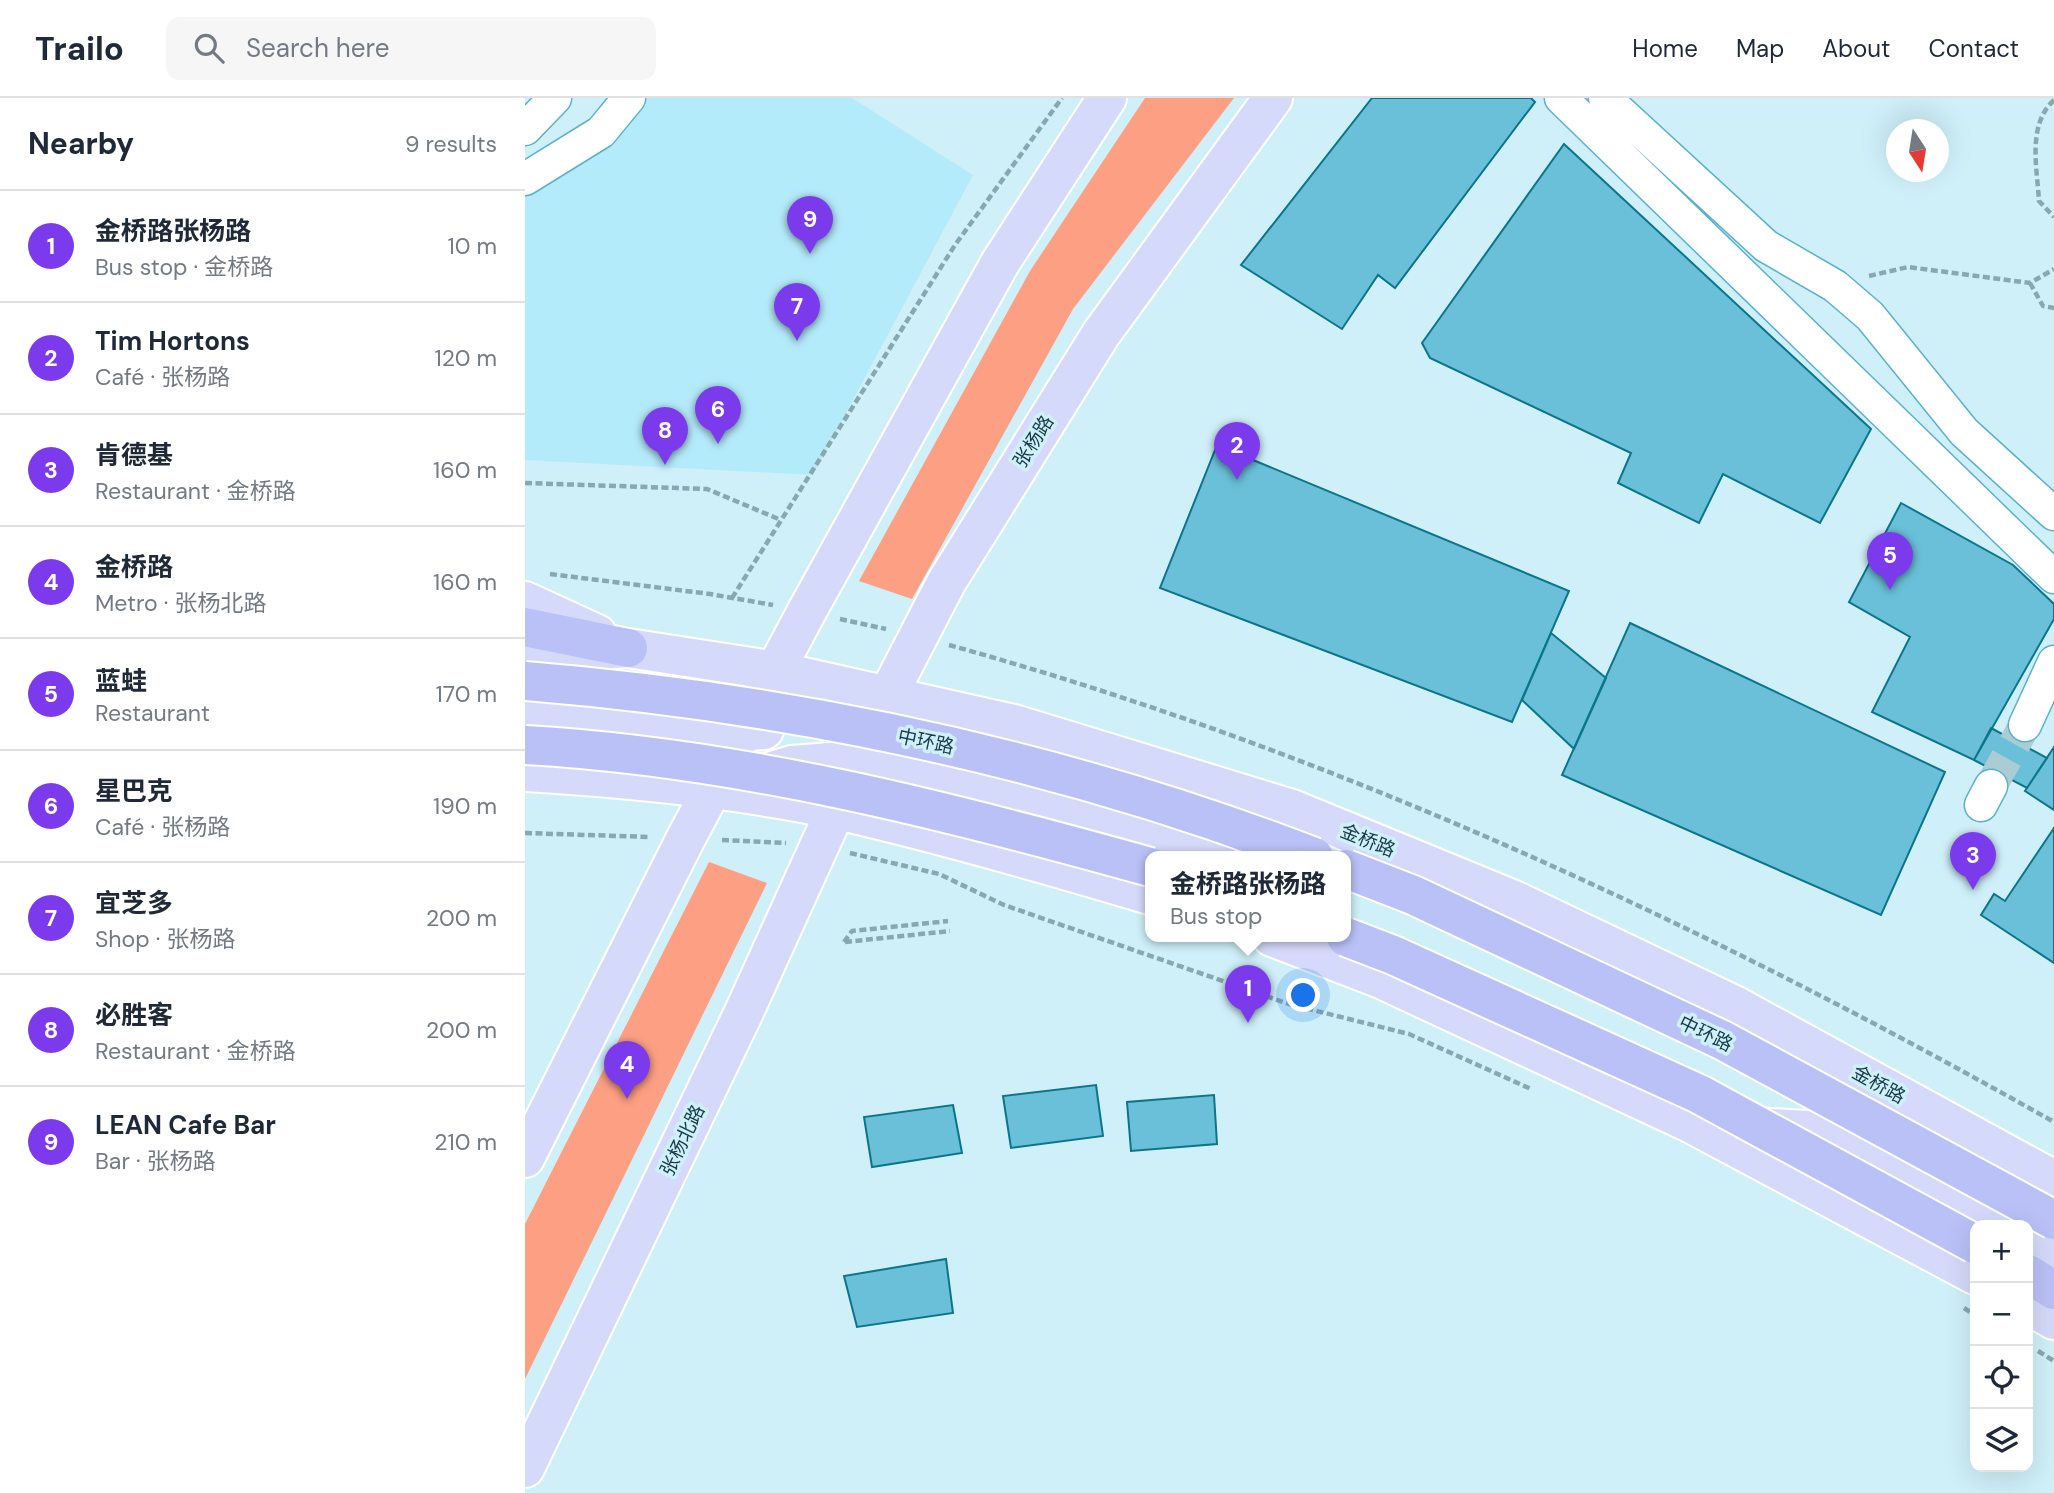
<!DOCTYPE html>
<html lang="en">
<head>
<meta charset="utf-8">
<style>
	:root { --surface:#fff; --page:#f6f6f7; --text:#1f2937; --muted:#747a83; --line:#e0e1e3; --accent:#7c3aed }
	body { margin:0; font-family:"DM Sans","Noto Sans SC",sans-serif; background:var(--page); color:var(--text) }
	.controls { position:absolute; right:21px; bottom:21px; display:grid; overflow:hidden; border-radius:14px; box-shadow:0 7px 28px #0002 }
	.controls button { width:63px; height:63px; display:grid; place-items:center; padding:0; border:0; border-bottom:2px solid var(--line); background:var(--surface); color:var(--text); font:35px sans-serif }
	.compass { position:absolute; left:1361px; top:21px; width:63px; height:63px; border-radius:50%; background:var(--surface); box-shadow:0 7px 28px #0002; rotate:168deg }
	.you { position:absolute; left:779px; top:898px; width:24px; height:24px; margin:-18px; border:5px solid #fff; border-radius:50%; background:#1a73e8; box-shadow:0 0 0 10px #1a73e833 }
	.badge { display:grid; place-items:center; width:46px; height:46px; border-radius:50%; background:var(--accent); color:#fff; font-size:23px; font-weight:700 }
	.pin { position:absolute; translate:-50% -58px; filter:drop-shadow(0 2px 4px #0008) }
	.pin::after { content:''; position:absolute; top:37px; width:24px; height:21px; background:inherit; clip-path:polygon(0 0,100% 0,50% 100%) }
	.popup { position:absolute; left:620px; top:753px; width:206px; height:91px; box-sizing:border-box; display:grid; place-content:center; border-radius:14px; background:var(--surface); filter:drop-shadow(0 2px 5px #0005); font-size:23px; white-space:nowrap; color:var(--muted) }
	.popup b { font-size:26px; color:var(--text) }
	.popup::after { content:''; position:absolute; left:50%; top:100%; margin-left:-14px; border:14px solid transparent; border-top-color:var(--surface) }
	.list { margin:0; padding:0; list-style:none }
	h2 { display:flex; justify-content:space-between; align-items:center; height:91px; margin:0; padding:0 28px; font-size:30px }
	h2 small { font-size:23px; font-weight:400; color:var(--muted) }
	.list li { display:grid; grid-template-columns:46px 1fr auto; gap:21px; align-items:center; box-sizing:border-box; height:112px; padding:0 28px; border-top:2px solid var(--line) }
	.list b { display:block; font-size:26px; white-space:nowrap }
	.list p { margin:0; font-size:23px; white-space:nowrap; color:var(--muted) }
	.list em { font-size:23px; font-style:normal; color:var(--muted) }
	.icon { flex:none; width:38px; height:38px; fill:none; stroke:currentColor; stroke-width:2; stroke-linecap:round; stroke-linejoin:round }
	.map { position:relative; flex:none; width:1529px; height:1395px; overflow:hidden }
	header { display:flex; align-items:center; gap:42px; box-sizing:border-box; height:98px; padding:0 35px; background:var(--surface); border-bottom:2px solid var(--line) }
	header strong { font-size:33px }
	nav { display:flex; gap:38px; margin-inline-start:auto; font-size:24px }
	.search { width:490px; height:63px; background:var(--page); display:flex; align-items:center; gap:18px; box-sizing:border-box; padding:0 24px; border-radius:14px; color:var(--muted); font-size:26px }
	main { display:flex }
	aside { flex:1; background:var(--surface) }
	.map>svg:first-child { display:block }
	.built { fill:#b4ebfb }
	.green { fill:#fd9f82 }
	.building { fill:#69c0d8; stroke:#0b758b; stroke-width:2 }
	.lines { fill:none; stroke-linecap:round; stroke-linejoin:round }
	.minor-tunnel { stroke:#aaccd5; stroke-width:32; stroke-dasharray:32 16; stroke-linecap:butt }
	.minor-casing { stroke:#5ab2c9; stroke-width:35 }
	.major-casing { stroke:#fff; stroke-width:42 }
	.highway-casing { stroke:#fff; stroke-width:42 }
	.path { stroke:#85a8b1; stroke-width:4.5; stroke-dasharray:7 3.5; stroke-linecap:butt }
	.minor { stroke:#fff; stroke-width:32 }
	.major { stroke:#d5dafa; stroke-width:38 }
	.highway { stroke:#b9c1f6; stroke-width:38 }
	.highway-bridge-casing { stroke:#fff; stroke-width:42; stroke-linecap:butt }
	.highway-bridge { stroke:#b9c1f6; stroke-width:38 }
	.labels { text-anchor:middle; stroke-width:7; stroke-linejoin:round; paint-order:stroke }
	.street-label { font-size:19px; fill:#173c46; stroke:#cff0f9 }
</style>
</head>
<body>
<header>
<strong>Trailo</strong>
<div class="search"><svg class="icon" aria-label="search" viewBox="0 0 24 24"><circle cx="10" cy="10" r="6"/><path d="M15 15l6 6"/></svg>Search here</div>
<nav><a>Home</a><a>Map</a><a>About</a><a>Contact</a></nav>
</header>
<main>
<aside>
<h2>Nearby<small>9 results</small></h2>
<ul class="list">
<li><span class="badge">1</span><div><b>金桥路张杨路</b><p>Bus stop · 金桥路</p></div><em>10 m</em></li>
<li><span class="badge">2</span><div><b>Tim Hortons</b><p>Café · 张杨路</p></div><em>120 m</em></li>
<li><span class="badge">3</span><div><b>肯德基</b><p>Restaurant · 金桥路</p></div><em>160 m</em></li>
<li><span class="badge">4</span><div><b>金桥路</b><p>Metro · 张杨北路</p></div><em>160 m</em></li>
<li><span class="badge">5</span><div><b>蓝蛙</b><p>Restaurant</p></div><em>170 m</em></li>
<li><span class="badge">6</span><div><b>星巴克</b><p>Café · 张杨路</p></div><em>190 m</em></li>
<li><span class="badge">7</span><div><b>宜芝多</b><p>Shop · 张杨路</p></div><em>200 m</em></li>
<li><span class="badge">8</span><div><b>必胜客</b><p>Restaurant · 金桥路</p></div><em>200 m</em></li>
<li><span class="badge">9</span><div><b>LEAN Cafe Bar</b><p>Bar · 张杨路</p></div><em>210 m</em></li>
</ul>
</aside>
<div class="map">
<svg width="1529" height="1395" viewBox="0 0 1529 1395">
	<rect width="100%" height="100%" fill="#cff0f9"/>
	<path class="built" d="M 103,0 L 327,0 L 448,77 L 288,377 L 0,362 L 0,94 Z"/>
	<path class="green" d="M 620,0 L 709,0 L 548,211 L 387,501 L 334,483 L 505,173 Z
		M 184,764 L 242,785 L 0,1281 L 0,1126 Z"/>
	<path class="building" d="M 847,0 L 1006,0 L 1010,4 L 870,190 L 853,177 L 817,231 L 716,167 Z
		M 1039,46 L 1346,331 L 1295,425 L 1198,376 L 1174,425 L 1093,385 L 1106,355 L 905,260 L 897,245 Z
		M 692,347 L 1044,493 L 987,624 L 635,490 Z
		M 1376,405 L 1488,467 L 1529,506 L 1529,521 L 1449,662 L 1347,614 L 1385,539 L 1324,504 Z
		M 1105,525 L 1420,674 L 1356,817 L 1037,677 Z
		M 1026,535 L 1081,580 L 1049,651 L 997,602 Z
		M 1466,630 L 1522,660 L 1502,690 L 1449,662 Z
		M 1529,649 L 1529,712 L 1500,693 Z
		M 1529,730 L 1529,865 L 1456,817 L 1469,796 L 1480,803 Z
		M 571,987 L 578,1038 L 486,1050 L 478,998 Z
		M 689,997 L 692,1046 L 606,1053 L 602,1004 Z
		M 428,1007 L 437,1055 L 347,1069 L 339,1019 Z
		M 421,1161 L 428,1215 L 332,1229 L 319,1178 Z"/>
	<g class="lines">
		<path class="minor-tunnel" d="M 1466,688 L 1500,627"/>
		<g class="minor-casing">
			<path id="minor" d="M 1036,0 L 1529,479
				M 1080,0 L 1241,148 L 1310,188 L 1345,218 L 1439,334 L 1529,416
				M 0,31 L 30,0
				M 0,81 L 76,34 L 104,0
				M 1500,627 L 1529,564
				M 1456,707 L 1466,688"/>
		</g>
		<g class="major-casing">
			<path id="major" d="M 0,503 L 72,536
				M 0,556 L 103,550 L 252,573 L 489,626 L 767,711 L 989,802 L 1211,908 L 1529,1082
				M 0,613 C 78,620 160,641 239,632
				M 0,674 C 99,680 215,691 312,712 C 417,736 521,766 625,797
				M 234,677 L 267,667 L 332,662 L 363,666 L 507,703 L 692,759
				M 747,839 L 856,881 L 1165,1025 L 1450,1177
				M 1230,1029 L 1282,1032 L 1346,1051 L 1484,1127
				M 0,1060 L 161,740 L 282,513 L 475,165 L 582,0
				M 1503,1138 L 1529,1154
				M 1503,1207 L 1529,1222
				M 0,1370 L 219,914 L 362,599 L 421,485 L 576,236 L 748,0"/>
		</g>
		<g class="highway-casing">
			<path id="highway" d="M 0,529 L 103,550
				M 1503,1176 L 1529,1192"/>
		</g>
		<path class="path" d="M 1529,2 C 1502,27 1512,69 1514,103 L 1529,119
			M 1344,178 L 1383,169 L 1505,185 L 1529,171
			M 1505,185 L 1518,208 L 1529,210
			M 0,385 L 182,391 L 256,422
			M 25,476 L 185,496 L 248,507
			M 207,500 L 430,147 L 537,0
			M 315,521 L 361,531
			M 424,547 C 811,654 1180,827 1529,1024
			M 0,735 L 125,739
			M 197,742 L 261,745
			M 325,755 L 414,776 L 479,807 L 764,906 L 884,936 L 1006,991
			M 319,844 L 327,833 L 423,823
			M 320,844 L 425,833
			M 1439,1210 L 1450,1217
			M 1513,1253 L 1529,1263"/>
		<use href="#minor" class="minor"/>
		<use href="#major" class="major"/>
		<use href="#highway" class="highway"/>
		<g class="highway-bridge-casing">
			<path id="highway-bridge" d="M 0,583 C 269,605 537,662 789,759
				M 0,647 C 213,659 421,712 625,769
				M 821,771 L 888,797 L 1197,942 L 1529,1122
				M 821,839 L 868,857 L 1174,996 L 1450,1146"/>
		</g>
		<use href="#highway-bridge" class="highway-bridge"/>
	</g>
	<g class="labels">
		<g class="street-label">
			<text transform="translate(508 343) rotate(-58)" y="7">张杨路</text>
			<text transform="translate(401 643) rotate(12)" y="7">中环路</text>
			<text transform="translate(843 742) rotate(22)" y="7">金桥路</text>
			<text transform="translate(1181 935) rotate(26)" y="7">中环路</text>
			<text transform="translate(1354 986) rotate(29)" y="7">金桥路</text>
			<text transform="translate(157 1042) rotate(-64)" y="7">张杨北路</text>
		</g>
	</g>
</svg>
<div class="controls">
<button>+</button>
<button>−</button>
<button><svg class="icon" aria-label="locate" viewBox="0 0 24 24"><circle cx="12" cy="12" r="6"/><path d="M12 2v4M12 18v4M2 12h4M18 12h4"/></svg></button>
<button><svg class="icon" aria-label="layers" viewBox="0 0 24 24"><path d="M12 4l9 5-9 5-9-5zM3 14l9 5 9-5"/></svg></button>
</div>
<svg class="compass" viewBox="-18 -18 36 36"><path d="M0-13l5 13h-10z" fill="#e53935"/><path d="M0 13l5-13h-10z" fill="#747a83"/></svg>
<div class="you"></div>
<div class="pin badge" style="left:723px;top:925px">1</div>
<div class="popup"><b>金桥路张杨路</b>Bus stop</div>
<div class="pin badge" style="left:712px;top:382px">2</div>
<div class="pin badge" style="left:1448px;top:792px">3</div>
<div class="pin badge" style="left:102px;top:1001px">4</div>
<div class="pin badge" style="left:1365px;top:492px">5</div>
<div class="pin badge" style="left:193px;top:346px">6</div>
<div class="pin badge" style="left:272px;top:243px">7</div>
<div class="pin badge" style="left:140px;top:367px">8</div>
<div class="pin badge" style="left:285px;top:156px">9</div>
</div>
</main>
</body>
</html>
